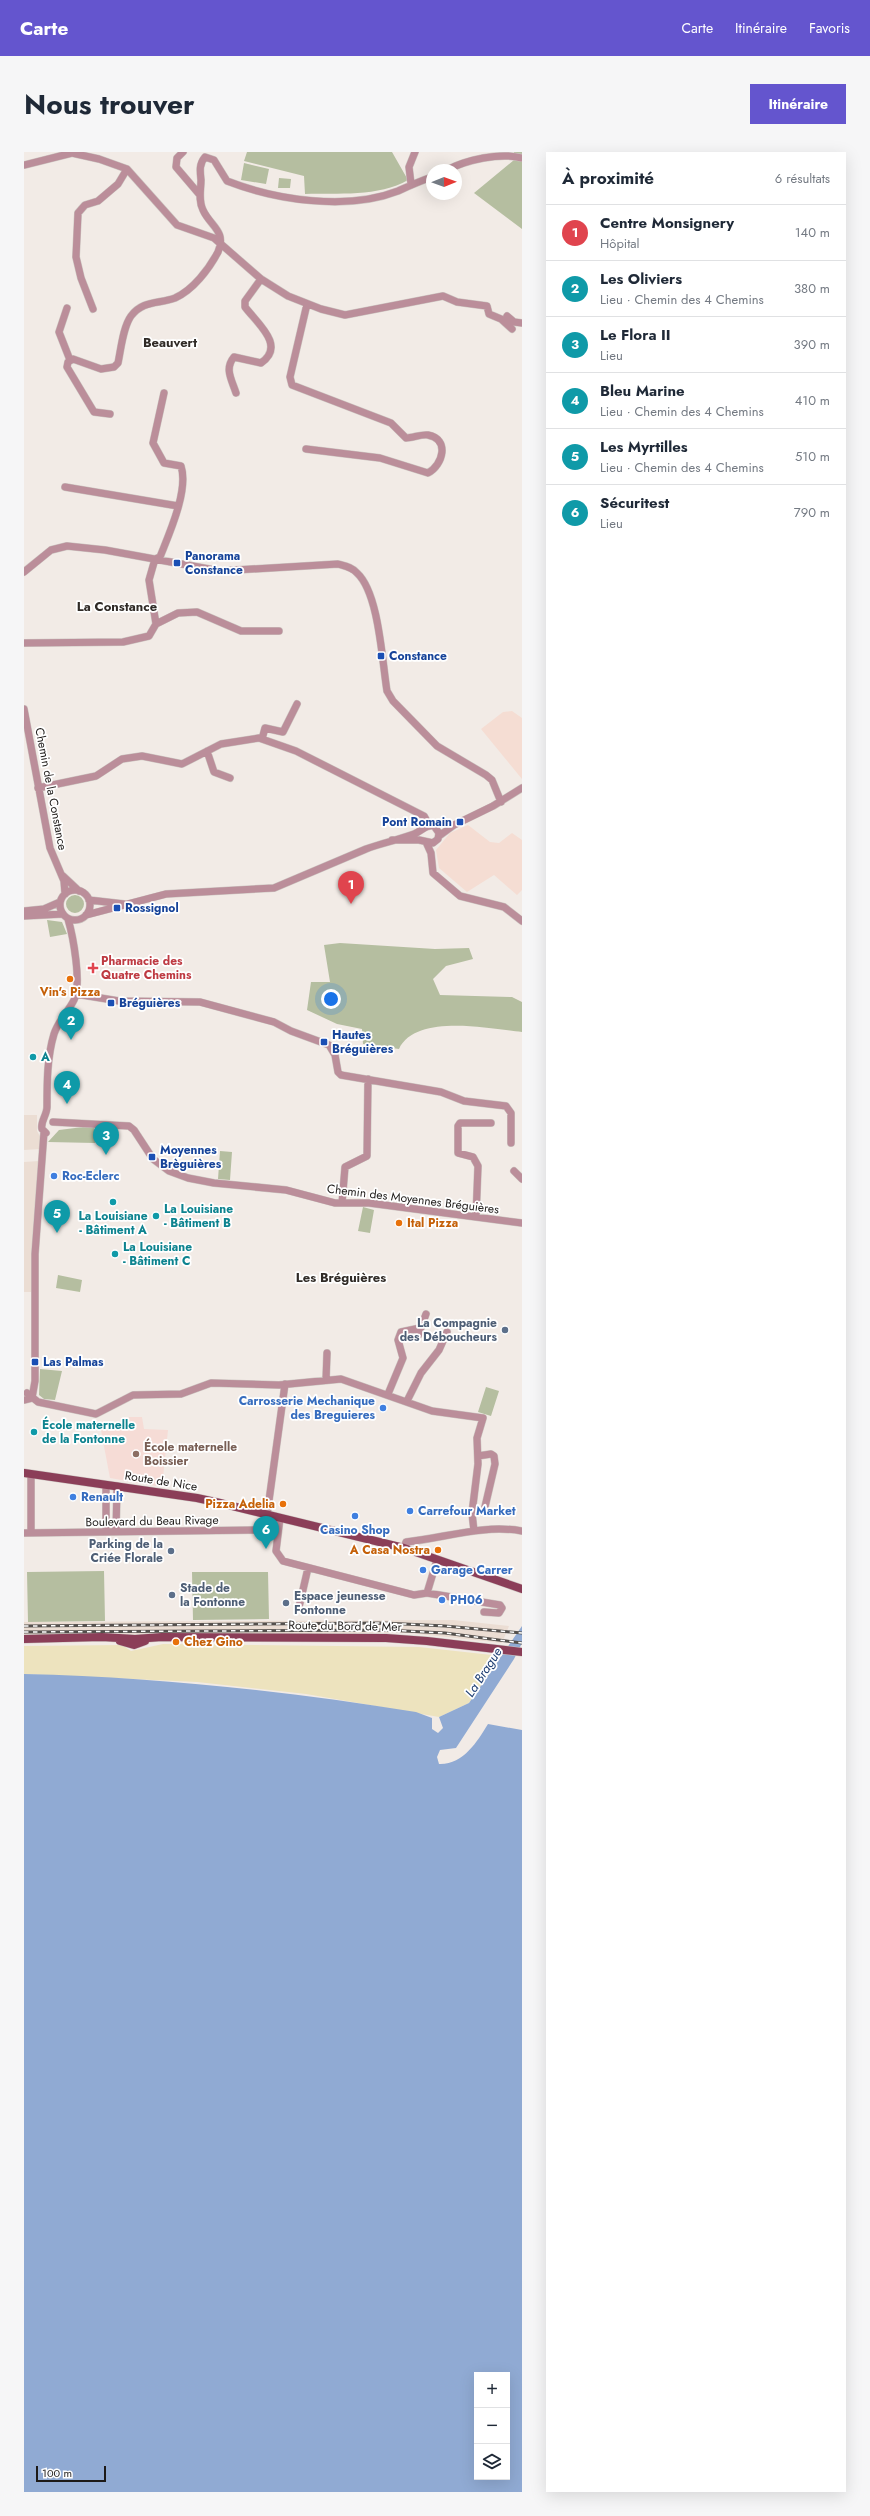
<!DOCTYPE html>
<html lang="fr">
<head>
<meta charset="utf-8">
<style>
	:root { --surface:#fff; --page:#f6f6f7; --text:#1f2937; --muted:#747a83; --line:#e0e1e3; --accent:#6455ce }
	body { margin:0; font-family:Jost,sans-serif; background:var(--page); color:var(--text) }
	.controls { position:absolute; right:12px; bottom:12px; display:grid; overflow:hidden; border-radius:0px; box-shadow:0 4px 16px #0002 }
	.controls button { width:36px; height:36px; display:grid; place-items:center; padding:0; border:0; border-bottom:1px solid var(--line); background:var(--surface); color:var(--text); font:20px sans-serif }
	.compass { position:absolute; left:402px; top:12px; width:36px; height:36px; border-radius:50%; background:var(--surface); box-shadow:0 4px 16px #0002; rotate:89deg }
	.scale { position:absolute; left:12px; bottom:10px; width:70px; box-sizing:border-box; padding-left:4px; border:2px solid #1d1a18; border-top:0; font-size:11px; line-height:14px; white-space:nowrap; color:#1d1a18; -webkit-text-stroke:3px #fff; paint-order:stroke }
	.you { position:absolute; left:307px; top:847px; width:14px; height:14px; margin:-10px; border:3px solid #fff; border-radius:50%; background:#1a73e8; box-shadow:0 0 0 6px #1a73e833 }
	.badge { display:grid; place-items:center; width:26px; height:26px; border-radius:50%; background:var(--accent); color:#fff; font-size:13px; font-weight:700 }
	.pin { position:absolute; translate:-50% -33px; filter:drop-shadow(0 1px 2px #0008) }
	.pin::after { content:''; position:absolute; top:21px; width:14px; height:12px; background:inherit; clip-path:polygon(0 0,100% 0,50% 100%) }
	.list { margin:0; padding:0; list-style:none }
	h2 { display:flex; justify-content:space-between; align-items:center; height:52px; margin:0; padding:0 16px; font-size:17px }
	h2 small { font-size:13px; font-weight:400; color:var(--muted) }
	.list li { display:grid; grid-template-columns:26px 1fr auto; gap:12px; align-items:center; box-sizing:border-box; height:56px; padding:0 16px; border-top:1px solid var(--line) }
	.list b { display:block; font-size:15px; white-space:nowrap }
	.list p { margin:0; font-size:13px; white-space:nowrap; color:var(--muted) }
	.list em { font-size:13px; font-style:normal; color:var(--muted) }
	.icon { flex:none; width:22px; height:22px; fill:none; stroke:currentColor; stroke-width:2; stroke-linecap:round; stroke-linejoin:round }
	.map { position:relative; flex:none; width:498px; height:2340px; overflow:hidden; border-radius:0px }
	header { display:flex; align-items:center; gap:24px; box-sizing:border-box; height:56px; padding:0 20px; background:var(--accent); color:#fff }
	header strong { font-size:19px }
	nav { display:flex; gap:22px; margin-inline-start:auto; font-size:14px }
	.intro { display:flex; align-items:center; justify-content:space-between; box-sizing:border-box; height:96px; padding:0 24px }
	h1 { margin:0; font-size:28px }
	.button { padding:10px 18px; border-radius:0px; background:var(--accent); color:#fff; font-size:14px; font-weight:700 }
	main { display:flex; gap:24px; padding:0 24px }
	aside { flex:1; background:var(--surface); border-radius:0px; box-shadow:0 4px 16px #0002 }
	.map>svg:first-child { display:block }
	.built { fill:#ebddd3 }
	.industrial { fill:#f5ddd3 }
	.education { fill:#f6dcd6 }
	.green { fill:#b5bea0 }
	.sand { fill:#ede3be }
	.water { fill:#90aad3; fill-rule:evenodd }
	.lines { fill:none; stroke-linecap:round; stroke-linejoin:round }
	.minor-casing { stroke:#ccc5c1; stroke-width:8 }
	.major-casing { stroke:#ccc5c1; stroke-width:9 }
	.minor { stroke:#bb8e9a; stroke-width:7 }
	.major { stroke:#8b3e58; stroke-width:8 }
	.rail-casing { stroke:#54504d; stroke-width:3 }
	.rail { stroke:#fff; stroke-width:1.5; stroke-dasharray:4.5; stroke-linecap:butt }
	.transit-dot { fill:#1a4fb4; stroke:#fff; stroke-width:1.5 }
	.health-dot { fill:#e0444e; stroke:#fff; stroke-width:1.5 }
	.food-dot { fill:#e8710a; stroke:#fff; stroke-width:1.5 }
	.culture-dot { fill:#0f9aa8; stroke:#fff; stroke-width:1.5 }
	.shop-dot { fill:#3f7fe0; stroke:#fff; stroke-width:1.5 }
	.service-dot { fill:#5c6f8a; stroke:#fff; stroke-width:1.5 }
	.education-dot { fill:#8d6e63; stroke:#fff; stroke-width:1.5 }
	.labels { text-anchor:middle; stroke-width:3.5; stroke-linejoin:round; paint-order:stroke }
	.transit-label { font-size:12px; font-weight:bold; fill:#164399; stroke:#fff; text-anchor:start }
	.street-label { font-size:12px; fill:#1d1a18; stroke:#fff }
	.health-label { font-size:12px; font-weight:bold; fill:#be3a42; stroke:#fff; text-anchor:start }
	.food-label { font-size:12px; font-weight:bold; fill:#c56008; stroke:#fff; text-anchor:start }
	.culture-label { font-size:12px; font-weight:bold; fill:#0d838f; stroke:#fff; text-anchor:start }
	.shop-label { font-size:12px; font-weight:bold; fill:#366cbe; stroke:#fff; text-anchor:start }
	.service-label { font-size:12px; font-weight:bold; fill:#4e5e75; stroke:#fff; text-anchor:end }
	.education-label { font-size:12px; font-weight:bold; fill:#785e54; stroke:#fff; text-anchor:start }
	.neighbourhood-label { font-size:13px; font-weight:bold; fill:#302b27; stroke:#fff }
	.water-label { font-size:13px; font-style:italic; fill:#214074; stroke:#fff }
</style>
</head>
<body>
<header>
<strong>Carte</strong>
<nav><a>Carte</a><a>Itinéraire</a><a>Favoris</a></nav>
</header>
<div class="intro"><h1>Nous trouver</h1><a class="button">Itinéraire</a></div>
<main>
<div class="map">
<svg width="498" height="2340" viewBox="0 0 498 2340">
	<rect width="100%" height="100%" fill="#f2ebe6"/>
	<path class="built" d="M 0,963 L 13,963 L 13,979 L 17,986 L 16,997 L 0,998 Z
		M 15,1009 L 9,1076 L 7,1140 L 0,1140 L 0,1010 Z
		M 429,1468 L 485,1474 L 478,1491 L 385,1481 L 0,1483 L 0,1470 Z"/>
	<path class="industrial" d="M 488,559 L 498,566 L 498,627 L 457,577 L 479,560 Z
		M 444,673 L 466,690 L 475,691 L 488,681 L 498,688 L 498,738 L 493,743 L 470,723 L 443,740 L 415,716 L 412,698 L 426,681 Z"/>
	<path class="education" d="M 97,1265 L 118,1265 L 120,1277 L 144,1278 L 138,1335 L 86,1326 L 76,1273 L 78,1269 L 90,1271 L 97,1269 Z"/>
	<path class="green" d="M 223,0 L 368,0 L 384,28 C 355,45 313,41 281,42 L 280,24 L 220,9 Z
		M 490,0 L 498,0 L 498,77 L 450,41 L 490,8 Z
		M 220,11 L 245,17 L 242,32 L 217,28 Z
		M 255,26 L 267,27 L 266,36 L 254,36 Z
		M42 752a9 9 0 1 1 18 0a9 9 0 1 1-18 0Z
		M 23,768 L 38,770 L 43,782 L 26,785 Z
		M 316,791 L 411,797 L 445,796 L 449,807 L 422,814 L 409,827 L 416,843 L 488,845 L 498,850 L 498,880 C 466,877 392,861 375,897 L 339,892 L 338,877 L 313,872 L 283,858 L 287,830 L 306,830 L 300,793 Z
		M 59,975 L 70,975 L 71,991 L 24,990 L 35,978 Z
		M 196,999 L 208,1000 L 206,1028 L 194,1027 Z
		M 339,1055 L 350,1058 L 346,1081 L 334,1079 Z
		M 34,1123 L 58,1128 L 56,1140 L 32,1136 Z
		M 16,1217 L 38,1219 L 31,1248 L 20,1247 L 15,1243 Z
		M 462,1235 L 475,1239 L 467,1264 L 454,1260 Z
		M 80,1419 L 81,1469 L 4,1470 L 3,1420 Z
		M 168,1420 L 244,1420 L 245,1467 L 169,1468 Z"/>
	<path class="sand" d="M 139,1492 L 395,1495 L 477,1504 L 445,1551 L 415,1565 L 282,1542 L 173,1530 L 0,1522 L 0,1494 L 98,1493 L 107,1499 Z"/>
	<path class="water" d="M 498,1474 L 498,1491 L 490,1507 L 432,1596 L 416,1598 L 413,1605 L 415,1612 C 439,1613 453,1590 464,1572 L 498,1578 L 498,2340 L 0,2340 L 0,1522 C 132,1525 261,1539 392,1560 L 408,1566 L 408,1577 L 414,1581 L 419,1576 L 415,1565 L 445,1551 ZM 453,2223 L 483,2223 L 483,2325 L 453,2325 Z"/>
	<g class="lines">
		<g class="minor-casing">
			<path id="minor" d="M 159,0 L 153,6 L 152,15 L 175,42
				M 0,13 L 48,1 L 75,7 L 103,17 L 153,73 L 190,86 L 237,127 L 264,144 L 297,157 L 321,163 L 419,144 L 433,150 L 463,154 L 465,162 L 477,167 L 488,177
				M 423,18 C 442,8 476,0 498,6
				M 387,32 L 385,15 L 391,0
				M 43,156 L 35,180 L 46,208
				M 69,157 L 57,126 L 52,105 L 54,61 L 61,53 L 74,49 L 94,32 L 103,17
				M 483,164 L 490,170 L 498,171
				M 212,241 C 208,228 200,217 210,205 L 237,211 C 262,194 234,172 221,155 L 221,149 L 237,127
				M 86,262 L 70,260 L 43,215 L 44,210 L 49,207 L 77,217 L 90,215 L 94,211 C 97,197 99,175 107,164 C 119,148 135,152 151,146 C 169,138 185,117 194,100 C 203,79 186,74 179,58 C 174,48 177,38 177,28 C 176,19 175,12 181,5 L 190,8 L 203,29 C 252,48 323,59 374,39 C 385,34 396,29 408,25
				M 282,297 L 356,306 L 404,321 C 419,313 426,287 404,283 C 397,282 389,286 382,286 L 367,271 L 268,233 L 266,225 L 283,152
				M 41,335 L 154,354
				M 131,407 L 136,405 C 145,382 165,338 157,314 L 140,311 L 129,291 L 140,241
				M 0,420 L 27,398 L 43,394 L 81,398 L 196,419 L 314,412 C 321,414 328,415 333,421 C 355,441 358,509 363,539 L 369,549 L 413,594 L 462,623 L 468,628 L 477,650
				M 132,472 L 154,461 L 173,460 L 217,479 L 255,479
				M 0,491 L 99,490 L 125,484 L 132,472 L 125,428 L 131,407
				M 0,557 L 26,696 L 40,729 L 41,742
				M 238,587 L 241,576 L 259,580 L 273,552
				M 183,599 L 190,620 L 206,626
				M 14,636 L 72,624 L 98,607 L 118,604 L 158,612 L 197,592 L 235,586 L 272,599 L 400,664 L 405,673
				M 415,684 L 430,673 L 469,654 L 498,636
				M 402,690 L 407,701 L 409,721 L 436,744 L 480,755 L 498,769
				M 39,724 L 55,739
				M36 753a15 15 0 1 1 30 0a15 15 0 1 1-30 0Z
				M 65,748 L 100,752
				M 0,759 L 20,757 L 36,750
				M 62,763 L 142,742 L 250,736 L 342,697 C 358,691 374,688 390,682 C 398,679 402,672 410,674 L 415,681 L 414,687 L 409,691 L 395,688 L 368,688
				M 0,764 L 39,762
				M 52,842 L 95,849 L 176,850 L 250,870 L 267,879 L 305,893 L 311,903 L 314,920 L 317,923 L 417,940 L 440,949 L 482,954 L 487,961 L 487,991
				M 29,970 L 105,974 L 110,978 L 129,1007 L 145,1019 L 164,1026 L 190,1031 L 262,1038 L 311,1051 L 345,1051 L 498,1071
				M 22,981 L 18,977 C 16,970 23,963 23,955 C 23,931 23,905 30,882 C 34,869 44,860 50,848 C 58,832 49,784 44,767
				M 490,1019 L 498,1027
				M 318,1051 L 321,1015 L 343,1004 L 344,927
				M 452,1065 L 454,1014 L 449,1005 L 434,1001 L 434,974 L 436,971 L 467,971
				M 394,1184 L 402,1162
				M 302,1228 L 303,1201
				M 3,1241 L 14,1250 L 72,1262 L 109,1243 L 157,1242 L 187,1231 L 255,1233 L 317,1227 L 408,1259 L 459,1266 L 453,1286 L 454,1312 L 448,1361 L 450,1379
				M 364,1242 L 379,1206 L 374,1188 L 377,1180 L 396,1176
				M 0,1248 L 8,1246 L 11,1229 L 11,1102 L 20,980
				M 383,1249 L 397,1221 L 415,1198 L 423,1180
				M 7,1322 L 7,1381
				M 448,1361 L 460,1359 L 471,1312 L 470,1304 L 467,1302 L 454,1304
				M 243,1363 L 261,1232
				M 256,1366 L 252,1399 L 259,1409 L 390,1443 L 403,1441 L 476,1453 L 478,1456 L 475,1461 L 460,1460
				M 82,1380 L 82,1333
				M 92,1380 L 93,1334
				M 0,1381 L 235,1378 L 252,1365
				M 380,1396 L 382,1390 C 421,1386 459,1372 498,1379
				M 403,1441 L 413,1408
				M 275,1455 L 284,1416"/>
		</g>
		<g class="major-casing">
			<path id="major" d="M 0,1321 L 173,1346 L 196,1351 L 380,1396 L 498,1437
				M 0,1487 L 78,1485 L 111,1487 L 138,1485 L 362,1486 L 403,1489 L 498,1500
				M 96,1489 L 110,1493 L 121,1489"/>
		</g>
		<use href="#minor" class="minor"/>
		<use href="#major" class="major"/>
		<g class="rail-casing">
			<path id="rail" d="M 0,1474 L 360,1471 L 421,1474 L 498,1481
				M 0,1480 L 361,1478 L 421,1481 L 498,1491"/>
		</g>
		<use href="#rail" class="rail"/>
	</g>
	<g class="transit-dot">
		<rect x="149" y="407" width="8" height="8" rx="2"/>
		<rect x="353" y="500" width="8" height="8" rx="2"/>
		<rect x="432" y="666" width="8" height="8" rx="2"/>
		<rect x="89" y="752" width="8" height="8" rx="2"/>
		<rect x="83" y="847" width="8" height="8" rx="2"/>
		<rect x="296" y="886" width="8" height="8" rx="2"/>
		<rect x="124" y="1001" width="8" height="8" rx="2"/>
		<rect x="7" y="1206" width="8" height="8" rx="2"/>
	</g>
	<path class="health-dot" d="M67 810h4v4h4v4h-4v4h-4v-4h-4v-4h4z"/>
	<g class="food-dot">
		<circle cx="46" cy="827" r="4"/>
		<circle cx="375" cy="1071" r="4"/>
		<circle cx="259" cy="1352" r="4"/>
		<circle cx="414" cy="1398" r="4"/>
		<circle cx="152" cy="1490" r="4"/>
	</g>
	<g class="culture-dot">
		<circle cx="9" cy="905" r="4"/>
		<circle cx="89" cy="1050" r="4"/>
		<circle cx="132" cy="1064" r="4"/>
		<circle cx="91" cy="1102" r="4"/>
		<circle cx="10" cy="1280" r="4"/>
	</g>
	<g class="shop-dot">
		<circle cx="30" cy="1024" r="4"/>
		<circle cx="359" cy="1256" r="4"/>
		<circle cx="49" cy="1345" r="4"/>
		<circle cx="386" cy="1359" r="4"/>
		<circle cx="331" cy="1364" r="4"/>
		<circle cx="399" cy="1418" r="4"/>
		<circle cx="418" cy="1448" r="4"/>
	</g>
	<g class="service-dot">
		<circle cx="481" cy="1178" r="4"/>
		<circle cx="147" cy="1399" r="4"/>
		<circle cx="148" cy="1443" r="4"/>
		<circle cx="262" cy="1451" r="4"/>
	</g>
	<circle class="education-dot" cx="112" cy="1302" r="4"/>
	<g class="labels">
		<g class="transit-label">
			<text x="161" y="408">Panorama<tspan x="161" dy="14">Constance</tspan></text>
			<text x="365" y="508">Constance</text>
			<text x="428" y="674" text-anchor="end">Pont Romain</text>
			<text x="101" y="760">Rossignol</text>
			<text x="95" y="855">Bréguières</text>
			<text x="308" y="887">Hautes<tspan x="308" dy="14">Bréguières</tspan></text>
			<text x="136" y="1002">Moyennes<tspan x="136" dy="14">Brèguières</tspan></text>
			<text x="19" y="1214">Las Palmas</text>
		</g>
		<g class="street-label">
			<text transform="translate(27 637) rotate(79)" y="4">Chemin de la Constance</text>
			<text transform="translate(389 1047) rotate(7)" y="4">Chemin des Moyennes Bréguières</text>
			<text transform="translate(137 1329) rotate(9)" y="4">Route de Nice</text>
			<text transform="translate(128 1369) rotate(-1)" y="4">Boulevard du Beau Rivage</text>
			<text transform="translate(321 1474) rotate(1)" y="4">Route du Bord de Mer</text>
		</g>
		<g class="health-label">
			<text x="77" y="813">Pharmacie des<tspan x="77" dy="14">Quatre Chemins</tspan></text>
		</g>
		<g class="food-label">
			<text x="46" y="844" text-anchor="middle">Vin's Pizza</text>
			<text x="383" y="1075">Ital Pizza</text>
			<text x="251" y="1356" text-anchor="end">Pizza Adelia</text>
			<text x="406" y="1402" text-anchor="end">A Casa Nostra</text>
			<text x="160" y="1494">Chez Gino</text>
		</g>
		<g class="culture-label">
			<text x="17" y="909">A</text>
			<text x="140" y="1061">La Louisiane<tspan x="140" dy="14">- Bâtiment B</tspan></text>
			<text x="89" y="1068" text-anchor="middle">La Louisiane<tspan x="89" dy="14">- Bâtiment A</tspan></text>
			<text x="99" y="1099">La Louisiane<tspan x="99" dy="14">- Bâtiment C</tspan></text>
			<text x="18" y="1277">École maternelle<tspan x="18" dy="14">de la Fontonne</tspan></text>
		</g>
		<g class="shop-label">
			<text x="38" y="1028">Roc-Eclerc</text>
			<text x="351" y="1253" text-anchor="end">Carrosserie Mechanique<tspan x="351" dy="14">des Breguieres</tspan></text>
			<text x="57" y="1349">Renault</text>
			<text x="394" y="1363">Carrefour Market</text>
			<text x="331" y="1382" text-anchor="middle">Casino Shop</text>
			<text x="407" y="1422">Garage Carrer</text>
			<text x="426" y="1452">PH06</text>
		</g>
		<g class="service-label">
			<text x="473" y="1175">La Compagnie<tspan x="473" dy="14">des Déboucheurs</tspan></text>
			<text x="139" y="1396">Parking de la<tspan x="139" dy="14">Criée Florale</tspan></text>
			<text x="156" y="1440" text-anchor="start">Stade de<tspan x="156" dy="14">la Fontonne</tspan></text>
			<text x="270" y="1448" text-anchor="start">Espace jeunesse<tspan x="270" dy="14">Fontonne</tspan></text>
		</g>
		<g class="education-label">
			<text x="120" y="1299">École maternelle<tspan x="120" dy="14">Boissier</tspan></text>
		</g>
		<g class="neighbourhood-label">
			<text x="146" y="195">Beauvert</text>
			<text x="93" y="459">La Constance</text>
			<text x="317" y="1130">Les Bréguières</text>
		</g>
		<g class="water-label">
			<text transform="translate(459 1520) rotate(-57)" y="5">La Brague</text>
		</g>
	</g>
</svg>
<div class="controls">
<button>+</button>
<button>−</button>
<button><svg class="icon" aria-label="layers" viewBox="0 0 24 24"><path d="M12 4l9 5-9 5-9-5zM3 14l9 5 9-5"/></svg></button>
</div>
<svg class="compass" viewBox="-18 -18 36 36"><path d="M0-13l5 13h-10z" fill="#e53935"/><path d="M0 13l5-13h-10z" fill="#747a83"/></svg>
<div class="scale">100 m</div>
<div class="you"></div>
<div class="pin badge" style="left:327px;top:752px;background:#e0444e">1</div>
<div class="pin badge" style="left:47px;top:888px;background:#0f9aa8">2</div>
<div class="pin badge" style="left:82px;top:1003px;background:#0f9aa8">3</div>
<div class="pin badge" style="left:43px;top:952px;background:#0f9aa8">4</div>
<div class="pin badge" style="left:33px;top:1081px;background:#0f9aa8">5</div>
<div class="pin badge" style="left:242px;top:1397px;background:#0f9aa8">6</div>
</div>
<aside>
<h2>À proximité<small>6 résultats</small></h2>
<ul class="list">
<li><span class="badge" style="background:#e0444e">1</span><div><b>Centre Monsignery</b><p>Hôpital</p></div><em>140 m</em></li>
<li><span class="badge" style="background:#0f9aa8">2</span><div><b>Les Oliviers</b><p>Lieu · Chemin des 4 Chemins</p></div><em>380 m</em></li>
<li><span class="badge" style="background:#0f9aa8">3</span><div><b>Le Flora II</b><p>Lieu</p></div><em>390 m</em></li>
<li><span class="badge" style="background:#0f9aa8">4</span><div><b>Bleu Marine</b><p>Lieu · Chemin des 4 Chemins</p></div><em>410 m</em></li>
<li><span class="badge" style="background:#0f9aa8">5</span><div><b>Les Myrtilles</b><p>Lieu · Chemin des 4 Chemins</p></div><em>510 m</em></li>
<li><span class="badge" style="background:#0f9aa8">6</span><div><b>Sécuritest</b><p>Lieu</p></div><em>790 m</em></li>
</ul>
</aside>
</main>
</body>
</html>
